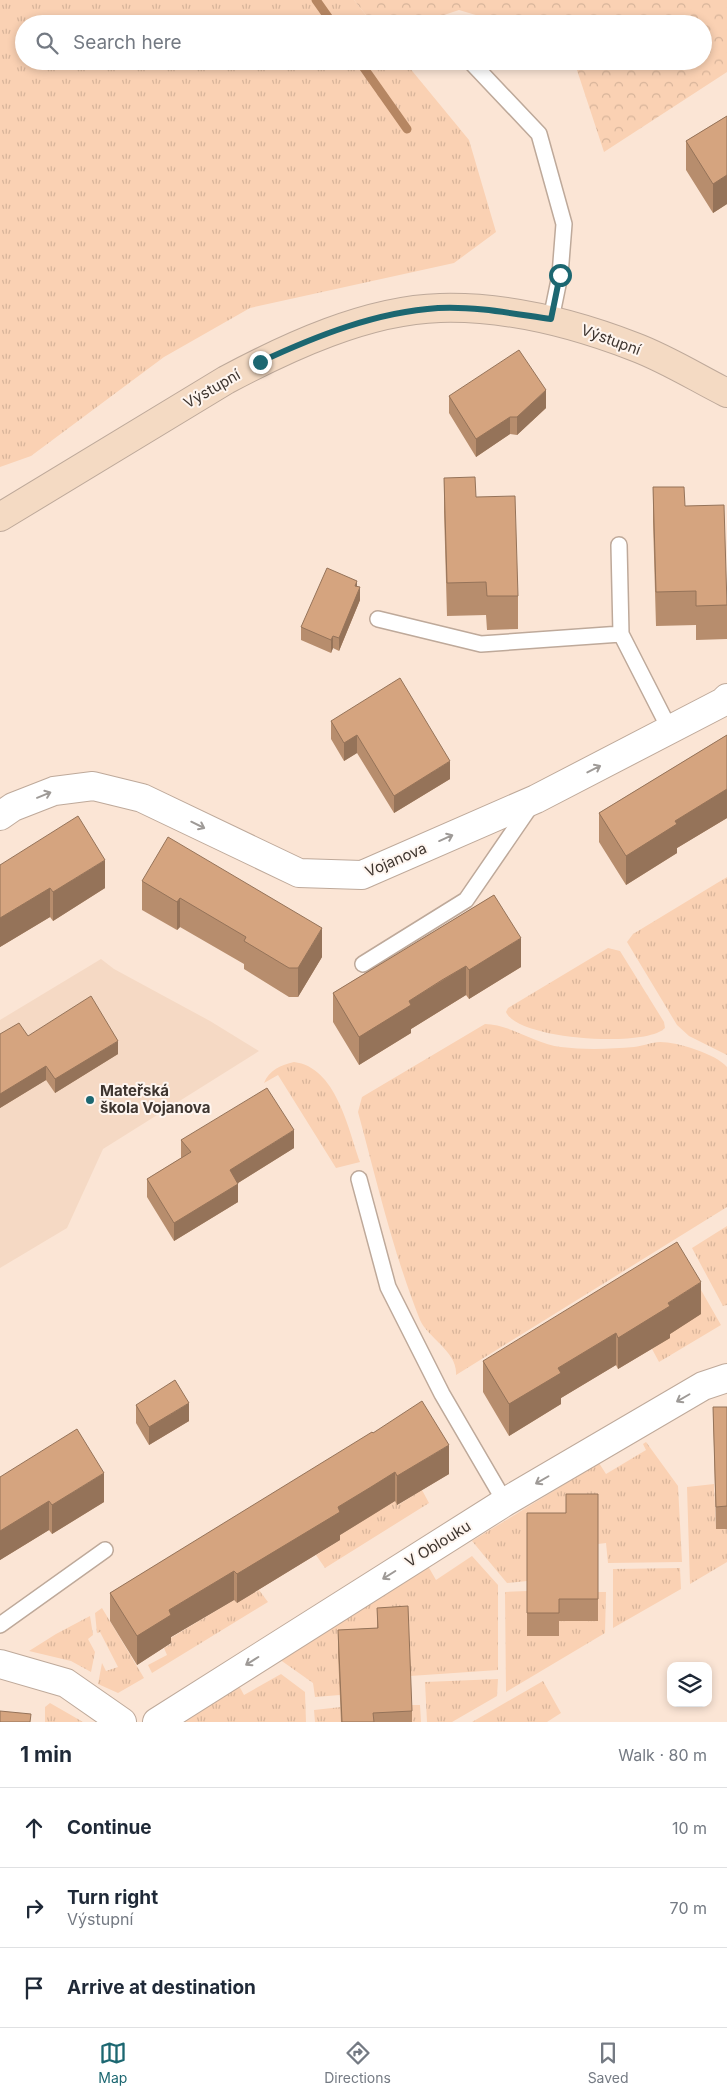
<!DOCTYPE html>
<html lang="en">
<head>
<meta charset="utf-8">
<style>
	:root { --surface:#fff; --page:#f2f2f3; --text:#1f2937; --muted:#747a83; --line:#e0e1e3; --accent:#1c6771 }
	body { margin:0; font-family:Inter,sans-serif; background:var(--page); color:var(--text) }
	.controls { position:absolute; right:15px; bottom:15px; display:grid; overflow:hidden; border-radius:10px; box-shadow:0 2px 8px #0003 }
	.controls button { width:45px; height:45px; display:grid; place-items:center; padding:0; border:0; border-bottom:1px solid var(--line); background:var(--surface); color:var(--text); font:25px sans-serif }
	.stop { position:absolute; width:15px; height:15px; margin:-11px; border:4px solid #1c6771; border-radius:50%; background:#fff }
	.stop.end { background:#1c6771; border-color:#fff; box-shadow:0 1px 5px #0008 }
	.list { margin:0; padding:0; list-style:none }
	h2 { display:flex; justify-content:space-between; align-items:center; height:65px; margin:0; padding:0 20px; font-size:21px }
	h2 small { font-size:16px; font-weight:400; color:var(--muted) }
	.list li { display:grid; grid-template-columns:32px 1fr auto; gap:15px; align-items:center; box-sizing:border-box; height:80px; padding:0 20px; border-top:1px solid var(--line) }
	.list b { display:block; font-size:19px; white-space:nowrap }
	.list p { margin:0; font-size:16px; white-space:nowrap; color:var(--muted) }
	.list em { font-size:16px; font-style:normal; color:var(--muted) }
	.icon { flex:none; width:28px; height:28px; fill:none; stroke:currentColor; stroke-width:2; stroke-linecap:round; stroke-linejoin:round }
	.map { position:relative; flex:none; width:727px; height:1722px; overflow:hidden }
	.search { position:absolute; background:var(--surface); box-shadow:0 2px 8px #0003; left:15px; right:15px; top:15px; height:55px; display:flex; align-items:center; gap:12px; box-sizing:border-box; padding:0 18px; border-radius:28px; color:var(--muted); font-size:19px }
	.sheet { height:305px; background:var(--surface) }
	nav { display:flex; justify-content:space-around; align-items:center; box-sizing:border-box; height:70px; border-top:1px solid var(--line); background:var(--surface); font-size:14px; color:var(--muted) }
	nav a { display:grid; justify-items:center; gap:2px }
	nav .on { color:var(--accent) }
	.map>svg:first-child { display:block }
	.built { fill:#f5d9c4 }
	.grass { fill:url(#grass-tufts) }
	.forest { fill:url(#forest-crowns) }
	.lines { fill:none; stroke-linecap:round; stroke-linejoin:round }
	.stream { stroke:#b68662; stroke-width:9 }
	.lane-casing { stroke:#bea99a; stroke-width:18 }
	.street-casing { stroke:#bea99a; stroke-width:30 }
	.secondary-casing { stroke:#bea99a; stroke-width:30 }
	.lane { stroke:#fff; stroke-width:15 }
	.street { stroke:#fff; stroke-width:28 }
	.secondary { stroke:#f4dac3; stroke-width:28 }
	.wall { fill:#b78d6d }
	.shaded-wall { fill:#957359 }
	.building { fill:#d5a47f; stroke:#957359 }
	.oneway { stroke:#9e9a97 }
	.route { stroke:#1c6771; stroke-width:6 }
	.poi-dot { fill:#1c6771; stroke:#fef5ef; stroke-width:2 }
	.labels { text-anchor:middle; stroke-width:4; stroke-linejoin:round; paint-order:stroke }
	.street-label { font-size:15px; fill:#3e352f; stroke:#fef5ef }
	.poi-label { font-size:15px; font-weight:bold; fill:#3e352f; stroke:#fef5ef; text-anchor:start }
</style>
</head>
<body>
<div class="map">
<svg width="727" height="1722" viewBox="0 0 727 1722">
	<defs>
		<pattern id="grass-tufts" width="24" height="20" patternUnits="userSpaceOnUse" patternTransform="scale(1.25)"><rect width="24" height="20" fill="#fad1b3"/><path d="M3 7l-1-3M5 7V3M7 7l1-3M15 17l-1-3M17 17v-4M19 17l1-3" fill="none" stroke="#d7b49a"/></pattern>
		<pattern id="forest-crowns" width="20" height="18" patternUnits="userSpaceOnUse" patternTransform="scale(1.25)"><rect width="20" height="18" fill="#fad1b3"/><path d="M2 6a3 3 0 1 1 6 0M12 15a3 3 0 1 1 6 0" fill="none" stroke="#d7b49a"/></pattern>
	</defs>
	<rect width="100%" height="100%" fill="#fbe5d5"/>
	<path class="built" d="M 101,959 L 114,969 L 210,1021 L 259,1051 L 103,1149 L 67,1228 L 0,1268 L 0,1020 Z"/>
	<path class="grass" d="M 0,0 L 354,0 L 373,24 L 24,24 L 24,61 L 404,61 L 469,140 L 496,232 L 454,263 L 250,308 L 164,357 L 31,456 L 0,467 Z
		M 727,877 L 727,1055 L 689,1036 L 677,1025 L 627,942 L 633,934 Z
		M 608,948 L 620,951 L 664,1022 L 665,1028 C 646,1048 518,1040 506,1012 L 508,1008 Z
		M 485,1024 C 509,1024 536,1044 561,1047 C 584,1050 611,1049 634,1047 C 643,1046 652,1042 660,1042 C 678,1042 716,1054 727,1067 L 727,1207 L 456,1375 C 458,1352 428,1338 420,1320 C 393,1252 377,1182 358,1112 L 362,1097 Z
		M 294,1062 C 336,1067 348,1128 360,1162 L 336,1168 L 278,1075 L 264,1083 C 269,1070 281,1065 294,1062 Z
		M 727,1226 L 727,1305 L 723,1306 L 692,1248 Z
		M 681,1255 L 721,1325 L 659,1362 L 652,1349 L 670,1337 L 639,1279 Z
		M 646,1442 L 678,1486 L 682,1562 L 608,1563 L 606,1543 L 598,1544 L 598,1516 L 528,1536 L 527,1581 L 507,1583 L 472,1541 L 599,1463 L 606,1474 L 646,1450 L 643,1444 Z
		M 714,1484 L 716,1529 L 727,1529 L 727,1562 L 690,1584 L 687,1487 Z
		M 422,1490 L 429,1503 L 325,1568 L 316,1555 L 340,1540 L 338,1536 L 395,1501 L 398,1505 Z
		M 472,1556 L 498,1585 L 498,1670 L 410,1676 L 340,1695 L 315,1697 L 313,1683 L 279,1659 L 428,1566 L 436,1580 Z
		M 680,1568 L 681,1589 L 613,1628 L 613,1569 Z
		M 259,1590 L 268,1602 L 152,1673 L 148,1665 L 167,1655 L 164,1648 L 171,1644 L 169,1639 L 234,1600 L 237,1603 Z
		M 527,1591 L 559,1621 L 598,1621 L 598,1592 L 606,1592 L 605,1633 L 506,1692 L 505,1592 Z
		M 102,1608 L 144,1678 L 118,1693 L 98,1684 L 102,1663 L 106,1671 L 118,1667 L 100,1632 L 97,1633 L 95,1613 Z
		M 90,1616 L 93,1635 L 88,1639 L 95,1652 L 91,1672 L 71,1661 L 29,1651 L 56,1634 Z
		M 281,1674 L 305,1692 L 306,1722 L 176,1722 L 237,1682 L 244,1695 Z
		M 498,1679 L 497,1696 L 452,1722 L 427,1722 L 425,1682 Z
		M 543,1681 L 561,1713 L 547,1722 L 472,1722 Z
		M 50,1703 L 83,1722 L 45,1722 L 45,1707 Z
		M 411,1705 L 420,1705 L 421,1722 L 412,1722 Z
		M 341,1707 L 341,1722 L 315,1722 L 314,1710 Z"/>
	<path class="forest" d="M 354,0 L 727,0 L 727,72 L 604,152 L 574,61 L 703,61 L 703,24 L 506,24 L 459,10 L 417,24 L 373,24 Z"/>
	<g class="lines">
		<path class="stream" d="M 316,0 L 333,24
			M 359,61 L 407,129"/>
		<g class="lane-casing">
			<path id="lane" d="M 470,61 L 539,134 L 564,224 L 560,275 L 551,319
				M 619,545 L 621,634
				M 378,619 L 481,644 L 621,634 L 670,730
				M 363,964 L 466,900 L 532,804
				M 359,1179 L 388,1287 L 442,1394 L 505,1502
				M 0,1625 L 105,1550"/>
		</g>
		<g class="street-casing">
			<path id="street" d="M 0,816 L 13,807 L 54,791 L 93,786 L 142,798 L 299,873 L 362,875 L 536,799 L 723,702 L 727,698
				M 0,1664 L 66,1683 L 122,1722
				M 157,1722 L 505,1502 L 703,1386 L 727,1378"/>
		</g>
		<g class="secondary-casing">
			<path id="secondary" d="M 0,517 L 226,380 C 288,347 367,310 440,308 C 507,306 573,323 635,347 C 667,359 697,378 727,393"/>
		</g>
		<use href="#lane" class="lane"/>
		<use href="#street" class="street"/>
		<use href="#secondary" class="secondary"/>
	</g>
	<path class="wall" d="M 727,116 L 727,204 L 713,213 L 686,170 L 686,141 Z
		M 449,396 L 546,408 L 517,435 L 510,434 L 476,457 L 449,413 Z
		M 444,478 L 476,497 L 518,596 L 518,629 L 487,630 L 486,615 L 447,616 L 444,511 Z
		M 653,487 L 685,506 L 727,602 L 727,639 L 696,640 L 696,625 L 656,626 L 653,521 Z
		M 357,586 L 360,600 L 339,651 L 333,648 L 331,653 L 301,640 L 301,627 Z
		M 331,721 L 450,779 L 394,813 L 357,753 L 344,761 L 331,739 Z
		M 727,735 L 727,818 L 677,848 L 677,853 L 626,885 L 599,842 L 599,813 Z
		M 0,865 L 105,888 L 53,921 L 50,917 L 0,947 Z
		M 142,881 L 322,957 L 298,997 L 289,997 L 244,969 L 244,964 L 180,927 L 177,930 L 142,910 Z
		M 494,895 L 521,967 L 469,999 L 466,995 L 411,1029 L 411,1033 L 359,1065 L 333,1022 L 333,993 Z
		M 0,1034 L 28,1036 L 118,1054 L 55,1093 L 46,1080 L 0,1108 Z
		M 181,1140 L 294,1148 L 238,1183 L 238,1202 L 174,1241 L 147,1197 L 147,1179 L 181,1158 Z
		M 701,1314 L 670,1334 L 670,1338 L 618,1369 L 616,1365 L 561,1398 L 561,1404 L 509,1436 L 483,1392 L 483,1361 Z
		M 136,1405 L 189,1421 L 149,1445 L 136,1423 Z
		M 713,1407 L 727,1407 L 727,1529 L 716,1529 Z
		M 373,1433 L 449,1474 L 397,1505 L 395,1501 L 371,1516 L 340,1535 L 340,1540 L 237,1603 L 234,1600 L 171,1637 L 171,1643 L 137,1665 L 110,1621 L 110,1593 Z
		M 0,1477 L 104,1502 L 52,1534 L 49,1530 L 0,1560 Z
		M 598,1494 L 598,1621 L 559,1621 L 559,1636 L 527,1636 L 527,1513 L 566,1513 Z
		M 377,1608 L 412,1711 L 412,1722 L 341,1722 L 338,1652 L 338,1630 L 377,1628 Z"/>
	<path class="shaded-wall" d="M 727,175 L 727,204 L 713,213 L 713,184 Z
		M 546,390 L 546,408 L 517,435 L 517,417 Z
		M 510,417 L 510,434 L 476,457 L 476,439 Z
		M 357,581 L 357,594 L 360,587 L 360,600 L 339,651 L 339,638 L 355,586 Z
		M 333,636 L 333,648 L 331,653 L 331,640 Z
		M 357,735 L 357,753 L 344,761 L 344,743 Z
		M 450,761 L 450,779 L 394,813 L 394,796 Z
		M 727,789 L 727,818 L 677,848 L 677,853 L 626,885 L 626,856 L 675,821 Z
		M 105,860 L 105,888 L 53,921 L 53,892 Z
		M 50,888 L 50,917 L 0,947 L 0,918 Z
		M 180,898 L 180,927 L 177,930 L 177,902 Z
		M 322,928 L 322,957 L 298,997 L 298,968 Z
		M 521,938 L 521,967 L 469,999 L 469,970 Z
		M 466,966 L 466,995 L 411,1029 L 411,1033 L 359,1065 L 359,1037 L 409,1001 Z
		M 118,1041 L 118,1054 L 55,1093 L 55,1079 Z
		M 46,1066 L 46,1080 L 0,1108 L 0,1094 Z
		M 294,1130 L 294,1148 L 230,1188 L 230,1170 Z
		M 238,1184 L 238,1202 L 174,1241 L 174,1223 Z
		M 701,1282 L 701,1314 L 670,1334 L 670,1338 L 618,1369 L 618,1338 L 668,1303 Z
		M 616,1333 L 616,1365 L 561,1398 L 561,1404 L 509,1436 L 509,1404 L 558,1368 Z
		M 189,1403 L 189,1421 L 149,1445 L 149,1427 Z
		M 449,1445 L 449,1474 L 397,1505 L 397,1476 Z
		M 395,1472 L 395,1501 L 340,1535 L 340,1540 L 237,1603 L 237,1574 L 338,1507 Z
		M 104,1473 L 104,1502 L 52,1534 L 52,1505 Z
		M 49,1501 L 49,1530 L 0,1560 L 0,1531 Z
		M 234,1571 L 234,1600 L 171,1637 L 171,1643 L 137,1665 L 137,1636 L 169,1610 Z"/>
	<path class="building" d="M 727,116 L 727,175 L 713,184 L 686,141 Z
		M 519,350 L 546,390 L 517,417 L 510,417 L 476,439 L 449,396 Z
		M 475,477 L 476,497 L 515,496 L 518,596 L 487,596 L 486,582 L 447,583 L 444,478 Z
		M 653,487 L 684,487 L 685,506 L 724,505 L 727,605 L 696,606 L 696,591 L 656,592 Z
		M 327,568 L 357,581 L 355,586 L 360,587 L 339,638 L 333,636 L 331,640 L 301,627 Z
		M 400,678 L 450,761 L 394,796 L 357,735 L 344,743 L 331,721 Z
		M 727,735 L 727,789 L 675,821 L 677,824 L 626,856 L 599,813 Z
		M 78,816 L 105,860 L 53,892 L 50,888 L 0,918 L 0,865 Z
		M 168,837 L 322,928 L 298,968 L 289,968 L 244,941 L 246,937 L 180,898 L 177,902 L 142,881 Z
		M 494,895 L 521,938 L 469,970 L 466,966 L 442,980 L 409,1001 L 411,1005 L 359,1037 L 333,993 Z
		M 91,996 L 118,1041 L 55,1079 L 46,1066 L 0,1094 L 0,1034 L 19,1023 L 28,1036 Z
		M 267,1088 L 294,1130 L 230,1170 L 238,1184 L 174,1223 L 147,1179 L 191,1152 L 181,1140 Z
		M 677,1242 L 701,1282 L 668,1303 L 670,1306 L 618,1338 L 616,1333 L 558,1368 L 561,1373 L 509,1404 L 483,1361 Z
		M 175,1380 L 189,1403 L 149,1427 L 136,1405 Z
		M 422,1401 L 449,1445 L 397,1476 L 395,1472 L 371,1487 L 338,1507 L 340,1512 L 237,1574 L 234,1571 L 169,1610 L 171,1615 L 137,1636 L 110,1593 L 372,1432 L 373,1433 Z
		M 713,1407 L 727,1407 L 727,1506 L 716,1507 Z
		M 77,1429 L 104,1473 L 52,1505 L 49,1501 L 0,1531 L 0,1477 Z
		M 566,1494 L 598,1494 L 598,1599 L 559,1599 L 559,1613 L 527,1613 L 527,1513 L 566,1513 Z
		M 408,1606 L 412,1711 L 373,1713 L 374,1722 L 342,1722 L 338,1630 L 378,1628 L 377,1608 Z
		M 0,1711 L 31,1714 L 30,1722 L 0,1722 Z"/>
	<defs><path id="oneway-shaft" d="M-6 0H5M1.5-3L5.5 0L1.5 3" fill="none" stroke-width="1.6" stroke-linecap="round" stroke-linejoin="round" transform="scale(1.25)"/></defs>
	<g class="oneway">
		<use href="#oneway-shaft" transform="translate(594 769) rotate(-27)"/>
		<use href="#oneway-shaft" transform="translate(44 795) rotate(-22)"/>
		<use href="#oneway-shaft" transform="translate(198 825) rotate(26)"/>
		<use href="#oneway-shaft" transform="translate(446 838) rotate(-24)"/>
		<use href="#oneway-shaft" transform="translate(683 1398) rotate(150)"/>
		<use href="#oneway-shaft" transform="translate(542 1480) rotate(150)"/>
		<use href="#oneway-shaft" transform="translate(389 1575) rotate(148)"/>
		<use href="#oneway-shaft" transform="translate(252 1661) rotate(148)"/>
	</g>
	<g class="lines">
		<path class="route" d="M 260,362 C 316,336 376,312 438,308 C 475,306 515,314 551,319 L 560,275"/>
	</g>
	<circle class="poi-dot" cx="90" cy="1100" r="5"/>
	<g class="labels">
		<g class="street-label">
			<text transform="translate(611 340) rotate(20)" y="5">Výstupní</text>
			<text transform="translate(212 389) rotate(-30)" y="5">Výstupní</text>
			<text transform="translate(396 860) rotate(-23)" y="5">Vojanova</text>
			<text transform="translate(438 1544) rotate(-32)" y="5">V Oblouku</text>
		</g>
		<g class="poi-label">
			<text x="100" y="1096">Mateřská<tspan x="100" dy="17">škola Vojanova</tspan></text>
		</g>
	</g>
</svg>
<div class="controls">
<button><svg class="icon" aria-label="layers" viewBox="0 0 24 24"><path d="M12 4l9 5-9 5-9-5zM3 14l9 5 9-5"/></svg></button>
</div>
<div class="stop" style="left:560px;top:275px"></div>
<div class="stop end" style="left:260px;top:362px"></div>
<div class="search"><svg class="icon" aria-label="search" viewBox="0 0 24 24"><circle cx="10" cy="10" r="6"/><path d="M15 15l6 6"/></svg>Search here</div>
</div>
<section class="sheet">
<h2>1 min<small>Walk · 80 m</small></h2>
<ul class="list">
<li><svg class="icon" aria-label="ahead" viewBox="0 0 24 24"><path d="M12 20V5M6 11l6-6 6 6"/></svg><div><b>Continue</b></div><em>10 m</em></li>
<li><svg class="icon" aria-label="right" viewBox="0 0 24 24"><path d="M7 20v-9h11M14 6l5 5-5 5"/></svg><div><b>Turn right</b><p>Výstupní</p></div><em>70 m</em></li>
<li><svg class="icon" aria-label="arrive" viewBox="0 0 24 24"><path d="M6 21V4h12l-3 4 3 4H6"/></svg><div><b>Arrive at destination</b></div></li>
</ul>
</section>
<nav>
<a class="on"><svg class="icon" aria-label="map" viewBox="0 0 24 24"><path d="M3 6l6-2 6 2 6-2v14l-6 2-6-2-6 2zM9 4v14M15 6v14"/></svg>Map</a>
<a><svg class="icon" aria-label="directions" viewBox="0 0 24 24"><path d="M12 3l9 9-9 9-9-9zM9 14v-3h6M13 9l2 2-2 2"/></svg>Directions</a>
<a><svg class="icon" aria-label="saved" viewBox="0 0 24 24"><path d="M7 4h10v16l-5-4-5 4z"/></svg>Saved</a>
</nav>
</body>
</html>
